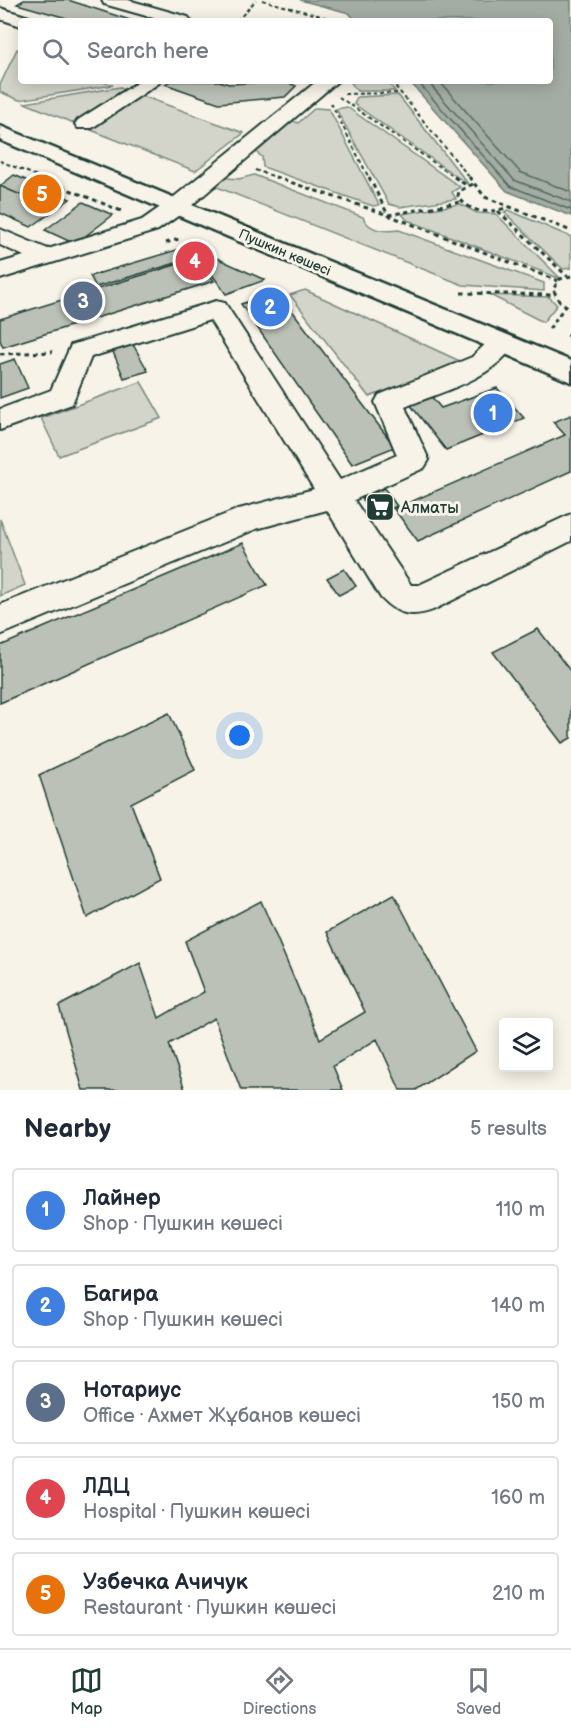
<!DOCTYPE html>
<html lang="en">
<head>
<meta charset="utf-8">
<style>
	:root { --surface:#fff; --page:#f2f2f3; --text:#1f2937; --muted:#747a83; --line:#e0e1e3; --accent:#1f3d34 }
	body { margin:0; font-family:"Balsamiq Sans",sans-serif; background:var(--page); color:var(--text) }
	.controls { position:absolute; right:18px; bottom:18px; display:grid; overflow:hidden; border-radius:6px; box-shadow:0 3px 15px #0003 }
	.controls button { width:54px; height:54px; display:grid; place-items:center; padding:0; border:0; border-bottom:2px solid var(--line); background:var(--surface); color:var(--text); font:30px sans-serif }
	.you { position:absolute; left:240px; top:736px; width:21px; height:21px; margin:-15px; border:4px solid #fff; border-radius:50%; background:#1a73e8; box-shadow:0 0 0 9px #1a73e833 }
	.badge { display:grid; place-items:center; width:39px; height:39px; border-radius:50%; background:var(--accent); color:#fff; font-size:20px; font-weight:700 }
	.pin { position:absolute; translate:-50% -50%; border:3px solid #fff; box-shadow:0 2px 6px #0006 }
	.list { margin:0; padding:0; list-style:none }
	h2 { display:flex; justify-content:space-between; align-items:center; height:78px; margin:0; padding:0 24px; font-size:26px }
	h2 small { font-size:20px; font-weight:400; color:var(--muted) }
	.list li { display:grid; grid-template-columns:39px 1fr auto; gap:18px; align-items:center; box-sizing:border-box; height:84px; margin:0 12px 12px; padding:0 12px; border:2px solid var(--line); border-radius:6px }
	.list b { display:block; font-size:22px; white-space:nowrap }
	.list p { margin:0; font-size:20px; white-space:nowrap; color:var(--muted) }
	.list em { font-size:20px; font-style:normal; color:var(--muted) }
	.icon { flex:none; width:33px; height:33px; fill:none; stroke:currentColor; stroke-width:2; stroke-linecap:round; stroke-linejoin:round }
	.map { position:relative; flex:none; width:571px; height:1090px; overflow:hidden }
	.search { position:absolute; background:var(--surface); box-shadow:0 3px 15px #0003; left:18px; right:18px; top:18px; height:66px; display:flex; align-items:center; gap:15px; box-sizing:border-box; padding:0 21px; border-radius:6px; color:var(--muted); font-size:22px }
	.sheet { height:558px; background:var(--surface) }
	nav { display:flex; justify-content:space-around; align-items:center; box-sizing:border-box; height:84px; border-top:2px solid var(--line); background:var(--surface); font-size:16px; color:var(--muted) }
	nav a { display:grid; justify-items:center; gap:3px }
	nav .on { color:var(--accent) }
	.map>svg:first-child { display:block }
	.green { fill:#d3d5ca; stroke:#79897f; stroke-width:1.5 }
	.water { fill:#a4ada3; stroke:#6f8077; stroke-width:1.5 }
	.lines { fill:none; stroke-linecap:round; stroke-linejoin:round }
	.shore { stroke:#546a60; stroke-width:1.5 }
	.building { fill:#bbc1b6; stroke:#1f3d34; stroke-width:1.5 }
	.minor-casing { stroke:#1f3d34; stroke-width:4 }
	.major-casing { stroke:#1f3d34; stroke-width:5 }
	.path-far1 { stroke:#1f3d34; stroke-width:2; stroke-dasharray:4 3; stroke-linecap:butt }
	.path { stroke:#1f3d34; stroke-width:3; stroke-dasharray:4.5 4; stroke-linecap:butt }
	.minor { fill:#f7f3e8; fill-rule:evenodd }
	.major { fill:#f7f3e8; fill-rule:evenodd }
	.labels { text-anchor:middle; stroke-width:6; stroke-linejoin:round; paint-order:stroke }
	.far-street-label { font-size:14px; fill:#1f3d34; stroke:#f7f3e8 }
	.poi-label { font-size:16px; fill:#1f3d34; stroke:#f7f3e8; text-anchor:start }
</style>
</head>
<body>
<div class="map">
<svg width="571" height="1090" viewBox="0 0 571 1090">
	<rect width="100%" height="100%" fill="#f7f3e8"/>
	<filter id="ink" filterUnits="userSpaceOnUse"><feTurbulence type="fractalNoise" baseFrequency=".0167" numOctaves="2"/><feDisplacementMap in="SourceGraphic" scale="12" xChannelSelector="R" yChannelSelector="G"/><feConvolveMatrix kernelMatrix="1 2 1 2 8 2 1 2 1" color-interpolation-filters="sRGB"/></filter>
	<g filter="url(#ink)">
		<path class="green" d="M 17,49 L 21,51 L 21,81 L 101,81 L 113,85 L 19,100 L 0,92 L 0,85 Z
			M 350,81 L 387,81 L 395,91 L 357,91 Z
			M 120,87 L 127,89 L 76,124 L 25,103 Z
			M 137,94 L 244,133 L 195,171 L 86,128 Z
			M 398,95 L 470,186 L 354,104 L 357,97 Z
			M 347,107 L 460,187 L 452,192 L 456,199 L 400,207 L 389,204 L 336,109 Z
			M 315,108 L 329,109 L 379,205 L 373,206 L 263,167 L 262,157 L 251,148 L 288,119 L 298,123 Z
			M 254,175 L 363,217 C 369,231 385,232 399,230 L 544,283 L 544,291 L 463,285 L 207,183 L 215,177 L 239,179 Z
			M 460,204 L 477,213 L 496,214 L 561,279 L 407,220 L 402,214 Z
			M 508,210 L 571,237 L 571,268 L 563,269 L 504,212 Z
			M 305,290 L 462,362 L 369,397 L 290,295 Z
			M 490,295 L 549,297 L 557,305 L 543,322 Z
			M 141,382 L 162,418 L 59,456 L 41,418 Z
			M 0,519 L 25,585 L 0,596 Z"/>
		<path class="water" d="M 300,0 L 571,0 L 571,216 L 507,191 L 409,81 L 550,81 L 550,21 L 356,21 L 349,13 Z"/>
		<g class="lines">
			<path class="shore" d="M 417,81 L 510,186 L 571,210
				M 427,81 L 514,180 L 571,202
				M 439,81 L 520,172 L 571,192"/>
		</g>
		<path class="building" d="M 24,0 L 68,0 L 133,21 L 77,21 L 17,4 Z
			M 170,81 L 219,81 L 229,84 L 284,81 L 296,86 L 285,97 L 219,103 L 165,84 Z
			M 14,175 L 70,199 L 55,210 L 0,186 Z
			M 0,186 L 55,210 L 31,227 L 0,213 Z
			M 83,202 L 113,215 L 75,244 L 45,230 Z
			M 190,246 L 265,280 L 226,294 L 199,256 L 96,287 L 90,276 Z
			M 198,258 L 214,281 L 3,347 L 0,340 L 0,319 Z
			M 278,292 L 395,447 L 352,464 L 241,304 Z
			M 131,341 L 148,371 L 124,378 L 111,347 Z
			M 15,359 L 28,388 L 0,398 L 0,364 Z
			M 497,388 L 524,418 L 446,450 L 409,403 L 430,395 L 441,408 Z
			M 571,415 L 571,471 L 418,541 L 394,509 L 565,435 L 553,422 Z
			M 384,488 L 397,506 L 375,516 L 362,499 Z
			M 243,543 L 267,585 L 0,703 L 0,646 Z
			M 344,569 L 356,586 L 339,595 L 327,578 Z
			M 538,629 L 571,672 L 571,738 L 562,743 L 493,652 Z
			M 169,713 L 195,770 L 131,803 L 160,878 L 87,918 L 39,775 Z
			M 394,894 L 476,1051 L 416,1090 L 400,1090 L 377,1039 L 333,1066 L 343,1090 L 241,1090 L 214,1018 L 169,1044 L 185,1090 L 83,1090 L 59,1006 L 140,963 L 159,1018 L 204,992 L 185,941 L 261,901 L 320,1039 L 365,1012 L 327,932 Z"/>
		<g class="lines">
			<g class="minor-casing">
				<path id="minor" d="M 102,0 L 128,0 L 188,17 L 191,21 L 164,21 L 104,4 Z
					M 0,8 L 29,17 L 32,21 L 21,21 L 21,26 L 0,19 Z
					M 140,81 L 162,81 L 92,128 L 78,128 L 75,124 L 78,120 Z
					M 317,81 L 338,81 L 185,211 L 158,230 L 0,279 L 0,263 L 24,256 L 0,245 L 0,229 L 48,249 L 142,220 L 169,201 Z
					M 216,301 L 225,303 L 340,480 L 397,455 L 375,402 L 379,395 L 472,357 L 493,337 L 502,334 L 511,337 L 515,343 C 493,380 442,391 405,407 L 429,460 L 424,468 L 354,500 L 411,585 L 419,585 L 571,514 L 571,541 L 433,610 C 412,618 396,614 381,598 L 327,510 L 256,529 L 0,635 L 0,605 L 239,509 L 314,489 L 210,320 L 91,357 L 72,404 L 0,430 L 0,409 L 51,390 L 71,345 Z"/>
			</g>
			<g class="major-casing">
				<path id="major" d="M 0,126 L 571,361 L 571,382 L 0,140 Z"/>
			</g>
			<path class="path-far1" d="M 262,0 L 339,21
				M 237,21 L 256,0
				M 391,81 L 470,178
				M 344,94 L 400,93
				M 339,97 L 456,178
				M 331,103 L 369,178
				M 0,161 L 42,178
				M 255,170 L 279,178"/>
			<path class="path" d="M 38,177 L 124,212
				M 275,177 L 388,215 L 558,281
				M 369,177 L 388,215 L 461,202
				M 454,177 L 466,185
				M 469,177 L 485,197 L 571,231
				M 473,184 L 459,191 L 458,196 C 470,214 489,214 508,207
				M 498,211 L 567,276
				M 166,243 L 182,238
				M 571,276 L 560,279 L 553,289 L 559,301 L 571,309
				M 461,293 L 555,295
				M 549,329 L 565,306
				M 568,337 L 571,332
				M 0,354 L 53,352"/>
			<use href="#minor" class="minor"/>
			<use href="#major" class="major"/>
		</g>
	</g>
	<defs>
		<g id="supermarket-square" transform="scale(1.5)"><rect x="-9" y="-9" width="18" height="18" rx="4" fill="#1f3d34" stroke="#f7f3e8"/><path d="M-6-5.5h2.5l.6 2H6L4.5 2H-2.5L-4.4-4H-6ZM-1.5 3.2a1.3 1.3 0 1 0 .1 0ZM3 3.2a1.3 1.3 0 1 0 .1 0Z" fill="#fff"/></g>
	</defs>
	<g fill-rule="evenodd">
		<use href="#supermarket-square" x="380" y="507"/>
	</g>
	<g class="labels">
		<g class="far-street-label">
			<text transform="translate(285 252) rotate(23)" y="5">Пушкин көшесі</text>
		</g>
		<g class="poi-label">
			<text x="401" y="513">Алматы</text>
		</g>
	</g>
</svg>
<div class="controls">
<button><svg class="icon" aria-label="layers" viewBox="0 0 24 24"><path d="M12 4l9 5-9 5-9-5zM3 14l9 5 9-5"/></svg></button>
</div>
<div class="you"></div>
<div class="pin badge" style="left:493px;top:413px;background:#3f7fe0">1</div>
<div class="pin badge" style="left:270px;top:307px;background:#3f7fe0">2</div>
<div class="pin badge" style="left:83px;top:301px;background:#5c6f8a">3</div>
<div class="pin badge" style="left:195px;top:261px;background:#e0444e">4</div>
<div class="pin badge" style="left:42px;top:194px;background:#e8710a">5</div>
<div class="search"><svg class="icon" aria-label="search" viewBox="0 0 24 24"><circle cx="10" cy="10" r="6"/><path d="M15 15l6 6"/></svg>Search here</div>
</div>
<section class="sheet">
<h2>Nearby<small>5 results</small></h2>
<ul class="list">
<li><span class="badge" style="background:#3f7fe0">1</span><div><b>Лайнер</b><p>Shop · Пушкин көшесі</p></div><em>110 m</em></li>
<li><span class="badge" style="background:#3f7fe0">2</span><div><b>Багира</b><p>Shop · Пушкин көшесі</p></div><em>140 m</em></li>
<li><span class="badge" style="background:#5c6f8a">3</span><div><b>Нотариус</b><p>Office · Ахмет Жұбанов көшесі</p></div><em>150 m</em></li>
<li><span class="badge" style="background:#e0444e">4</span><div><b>ЛДЦ</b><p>Hospital · Пушкин көшесі</p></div><em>160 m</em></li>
<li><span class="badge" style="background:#e8710a">5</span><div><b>Узбечка Ачичук</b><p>Restaurant · Пушкин көшесі</p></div><em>210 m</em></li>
</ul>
</section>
<nav>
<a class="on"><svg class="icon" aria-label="map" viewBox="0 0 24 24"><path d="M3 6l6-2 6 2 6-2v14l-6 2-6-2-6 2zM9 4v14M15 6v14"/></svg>Map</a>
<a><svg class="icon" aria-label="directions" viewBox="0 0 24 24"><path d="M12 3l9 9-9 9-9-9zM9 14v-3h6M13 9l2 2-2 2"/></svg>Directions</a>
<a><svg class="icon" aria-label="saved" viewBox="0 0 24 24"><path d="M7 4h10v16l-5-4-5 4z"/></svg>Saved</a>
</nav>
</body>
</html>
